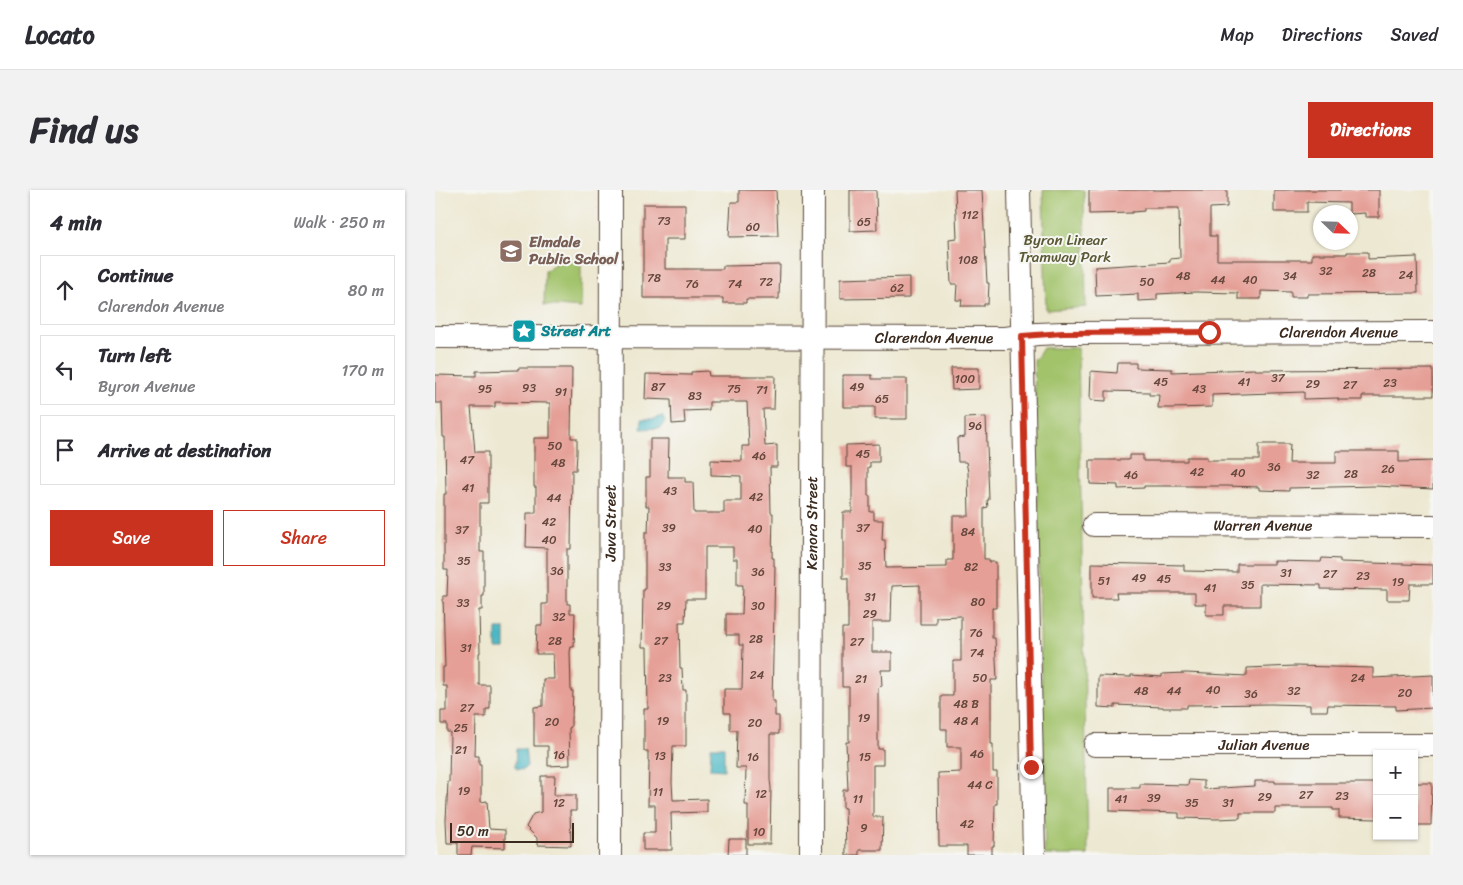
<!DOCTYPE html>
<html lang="en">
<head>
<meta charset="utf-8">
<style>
	:root { --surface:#fff; --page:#f2f2f3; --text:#2b2b33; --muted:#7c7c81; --line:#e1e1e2; --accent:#c8321e }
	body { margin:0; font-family:Sriracha,sans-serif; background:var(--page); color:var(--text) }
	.controls { position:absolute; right:15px; bottom:15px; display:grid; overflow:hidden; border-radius:0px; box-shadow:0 1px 4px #0004 }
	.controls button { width:45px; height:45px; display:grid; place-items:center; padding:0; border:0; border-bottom:1px solid var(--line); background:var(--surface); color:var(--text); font:25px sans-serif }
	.compass { position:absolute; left:878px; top:15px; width:45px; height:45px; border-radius:50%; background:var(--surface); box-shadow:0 1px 4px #0004; rotate:113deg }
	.scale { position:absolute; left:15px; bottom:12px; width:124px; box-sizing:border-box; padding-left:5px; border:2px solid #3b2a1e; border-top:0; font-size:14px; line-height:18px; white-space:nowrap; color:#3b2a1e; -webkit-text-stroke:4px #f6f6f2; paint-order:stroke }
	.stop { position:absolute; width:15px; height:15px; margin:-11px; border:4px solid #c8321e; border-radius:50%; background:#fff }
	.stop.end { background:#c8321e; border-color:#fff; box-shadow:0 1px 5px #0008 }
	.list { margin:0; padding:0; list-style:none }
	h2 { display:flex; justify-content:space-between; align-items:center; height:65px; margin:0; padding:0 20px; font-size:21px }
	h2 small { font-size:16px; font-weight:400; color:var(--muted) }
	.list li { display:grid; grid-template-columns:32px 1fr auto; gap:15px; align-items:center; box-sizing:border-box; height:70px; margin:0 10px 10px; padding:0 10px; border:1px solid var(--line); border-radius:0px }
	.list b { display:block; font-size:19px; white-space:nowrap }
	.list p { margin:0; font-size:16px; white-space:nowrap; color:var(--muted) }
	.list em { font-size:16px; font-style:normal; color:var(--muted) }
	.actions { display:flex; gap:10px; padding:15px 20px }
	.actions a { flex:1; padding:11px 0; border:1px solid var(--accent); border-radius:0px; text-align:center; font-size:18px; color:var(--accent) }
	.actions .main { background:var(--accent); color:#fff }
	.icon { flex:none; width:28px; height:28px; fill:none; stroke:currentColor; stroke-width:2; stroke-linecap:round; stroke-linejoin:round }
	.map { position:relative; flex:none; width:998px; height:665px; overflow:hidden; border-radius:0px }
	header { display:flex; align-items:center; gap:30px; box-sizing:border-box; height:70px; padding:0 25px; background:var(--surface); border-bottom:1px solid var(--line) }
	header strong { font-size:24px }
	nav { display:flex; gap:28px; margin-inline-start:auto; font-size:18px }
	.intro { display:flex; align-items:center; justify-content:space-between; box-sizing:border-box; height:120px; padding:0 30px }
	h1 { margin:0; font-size:35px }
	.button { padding:12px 22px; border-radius:0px; background:var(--accent); color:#fff; font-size:18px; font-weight:700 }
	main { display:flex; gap:30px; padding:0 30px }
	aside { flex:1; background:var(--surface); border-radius:0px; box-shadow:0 1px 4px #0004 }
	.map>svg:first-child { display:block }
	.green { fill:#a2c36b; stroke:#6e7644 }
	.water { fill:#4bb8c5; stroke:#437172 }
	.building { fill:#e59f96 }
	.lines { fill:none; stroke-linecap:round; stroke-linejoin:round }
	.minor-casing { stroke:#564639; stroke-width:24 }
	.minor { stroke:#fff; stroke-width:22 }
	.route { stroke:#c8321e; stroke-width:6 }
	.labels { text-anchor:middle; stroke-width:4; stroke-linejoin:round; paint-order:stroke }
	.number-label { font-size:12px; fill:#66473c }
	.park-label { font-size:15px; fill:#5a5835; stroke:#f6f6f2 }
	.education-label { font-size:15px; font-weight:bold; fill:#785e54; stroke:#f6f6f2; text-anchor:start }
	.culture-label { font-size:15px; font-weight:bold; fill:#0d838f; stroke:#f6f6f2; text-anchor:start }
	.street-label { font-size:15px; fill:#3b2a1e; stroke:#f6f6f2 }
</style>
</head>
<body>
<header>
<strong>Locato</strong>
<nav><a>Map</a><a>Directions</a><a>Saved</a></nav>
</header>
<div class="intro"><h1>Find us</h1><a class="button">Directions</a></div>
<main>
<aside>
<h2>4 min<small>Walk · 250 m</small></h2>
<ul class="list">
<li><svg class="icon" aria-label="ahead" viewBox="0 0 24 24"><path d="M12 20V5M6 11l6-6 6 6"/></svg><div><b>Continue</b><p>Clarendon Avenue</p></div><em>80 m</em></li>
<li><svg class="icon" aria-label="left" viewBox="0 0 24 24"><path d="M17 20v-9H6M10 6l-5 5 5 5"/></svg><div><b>Turn left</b><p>Byron Avenue</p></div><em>170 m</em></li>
<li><svg class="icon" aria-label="arrive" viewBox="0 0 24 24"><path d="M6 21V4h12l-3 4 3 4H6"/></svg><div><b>Arrive at destination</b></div></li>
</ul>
<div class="actions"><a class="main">Save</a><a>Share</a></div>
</aside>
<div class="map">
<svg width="998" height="665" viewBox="0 0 998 665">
	<rect width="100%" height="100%" fill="#f6f6f2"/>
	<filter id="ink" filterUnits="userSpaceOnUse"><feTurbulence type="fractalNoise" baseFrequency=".02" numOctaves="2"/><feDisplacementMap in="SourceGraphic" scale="10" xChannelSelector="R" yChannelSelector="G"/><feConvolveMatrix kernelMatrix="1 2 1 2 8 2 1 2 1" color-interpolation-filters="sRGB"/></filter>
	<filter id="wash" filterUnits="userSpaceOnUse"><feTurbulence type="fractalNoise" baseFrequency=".0096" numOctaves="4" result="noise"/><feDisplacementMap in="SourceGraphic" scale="20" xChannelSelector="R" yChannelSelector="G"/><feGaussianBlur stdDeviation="1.12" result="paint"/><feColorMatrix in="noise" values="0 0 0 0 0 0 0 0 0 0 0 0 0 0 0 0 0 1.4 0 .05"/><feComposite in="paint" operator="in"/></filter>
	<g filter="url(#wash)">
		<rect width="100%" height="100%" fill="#ede8d1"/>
		<path class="green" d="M 608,0 L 649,0 L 651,117 L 611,120 Z
			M 126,69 L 146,71 L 146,118 L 109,115 L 110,81 Z
			M 608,158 L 643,158 L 653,665 L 610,665 L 599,169 L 602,168 Z"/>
		<path class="water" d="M 227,226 L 230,231 L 226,238 L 206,239 L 207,229 L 219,229 Z
			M 61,439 L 70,439 L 70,459 L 61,459 Z
			M 276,557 L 289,557 L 289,580 L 275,579 Z
			M 81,559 L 90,559 L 92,576 L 88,580 L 82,579 L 80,577 Z"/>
		<g id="blocks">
			<path class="building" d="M 304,0 L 341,0 L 343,46 L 294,47 L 296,12 L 304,12 Z
				M 415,0 L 441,0 L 442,40 L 415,41 Z
				M 520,0 L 547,0 L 552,93 L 554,93 L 553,114 L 549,114 L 549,116 L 526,116 L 527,110 L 521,110 L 522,94 L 516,94 L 514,49 L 522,48 Z
				M 654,0 L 792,0 L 792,17 L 775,18 L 775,46 L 782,46 L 782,70 L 877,70 L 877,64 L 912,64 L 912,62 L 933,62 L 933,69 L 982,67 L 983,103 L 872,104 L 872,107 L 856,107 L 856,102 L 826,101 L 826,109 L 803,109 L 803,103 L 761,102 L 722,104 L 722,110 L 703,111 L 703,104 L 661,106 L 660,77 L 735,72 L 735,69 L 745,68 L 744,18 L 709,18 L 709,21 L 697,22 L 697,23 L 654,24 Z
				M 839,0 L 944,0 L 944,27 L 930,27 L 930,23 L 916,24 L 914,22 L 914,13 L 872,12 L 872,22 L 839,22 Z
				M 208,14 L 250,14 L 250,49 L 230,49 L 230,79 L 288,79 L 288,76 L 345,75 L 344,109 L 311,109 L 311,113 L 288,113 L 288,108 L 208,108 Z
				M 474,87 L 474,108 L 405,109 L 405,89 Z
				M 683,173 L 701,173 L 701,178 L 737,179 L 737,182 L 820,179 L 820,180 L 998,179 L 998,206 L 927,206 L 927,210 L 903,210 L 903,208 L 869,209 L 869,202 L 777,205 L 777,217 L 736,218 L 723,218 L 724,205 L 714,205 L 714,202 L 671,201 L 671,211 L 655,210 L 656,181 L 682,183 Z
				M 83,178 L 137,178 L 136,248 L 142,248 L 142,263 L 141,280 L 137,280 L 136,359 L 132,359 L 132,414 L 135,414 L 135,423 L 140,423 L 139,457 L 136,457 L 135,462 L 136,501 L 138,501 L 137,527 L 136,527 L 136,537 L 134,538 L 135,575 L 113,576 L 113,556 L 99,556 L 99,517 L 108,516 L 108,489 L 119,489 L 118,464 L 101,464 L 102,435 L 107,435 L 107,414 L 112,414 L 112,358 L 91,357 L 92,323 L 101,323 L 101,297 L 99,297 L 99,248 L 115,248 L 115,213 L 60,212 L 60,217 L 36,217 L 40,262 L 53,262 L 53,313 L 45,313 L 45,362 L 49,362 L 49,406 L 47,406 L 47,420 L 44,420 L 45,463 L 44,463 L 44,495 L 55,495 L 55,519 L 51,519 L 51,527 L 41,527 L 40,566 L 44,566 L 44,575 L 46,575 L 46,612 L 52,611 L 54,639 L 70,640 L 70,658 L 37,657 L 36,665 L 23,665 L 23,653 L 12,653 L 11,630 L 13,592 L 14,592 L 15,542 L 12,542 L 12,534 L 6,534 L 6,521 L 12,521 L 12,496 L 8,496 L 8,477 L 10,477 L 8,406 L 12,406 L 13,380 L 9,380 L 9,304 L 11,304 L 10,247 L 8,247 L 7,213 L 0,213 L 0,185 L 41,186 L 41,181 L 83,180 Z
				M 516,178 L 544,178 L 544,199 L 517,200 Z
				M 273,181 L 274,186 L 340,186 L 339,219 L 328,219 L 330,256 L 342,255 L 342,277 L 335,277 L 336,323 L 338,323 L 337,368 L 339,368 L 339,376 L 340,376 L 337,511 L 340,511 L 340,526 L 344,526 L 344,544 L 335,544 L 335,590 L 336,598 L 335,654 L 313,654 L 313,615 L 310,615 L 311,578 L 301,578 L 302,540 L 295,540 L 295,523 L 289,523 L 289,499 L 307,499 L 308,455 L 304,455 L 304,445 L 291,445 L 291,424 L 307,424 L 308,395 L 302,395 L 302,369 L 298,369 L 298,357 L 270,357 L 270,409 L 251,409 L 250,432 L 244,432 L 245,478 L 247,478 L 248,500 L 251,500 L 251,556 L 238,556 L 237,592 L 238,610 L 272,609 L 272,622 L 236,623 L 237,660 L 208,660 L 208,643 L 220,643 L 220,615 L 213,615 L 214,571 L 213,571 L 213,561 L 209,561 L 209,519 L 213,519 L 212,457 L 207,457 L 208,400 L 210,400 L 210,342 L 213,342 L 214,316 L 211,316 L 211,287 L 215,287 L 215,249 L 234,249 L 233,287 L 250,287 L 250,292 L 258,292 L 259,323 L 289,323 L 289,311 L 306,311 L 306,286 L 276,285 L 276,270 L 307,271 L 307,256 L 314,256 L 312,212 L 274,212 L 274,220 L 249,221 L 250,233 L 237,234 L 236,210 L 210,209 L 211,184 L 256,185 L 256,182 Z
				M 408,185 L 437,185 L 437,189 L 472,189 L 472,229 L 440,229 L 440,217 L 408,217 Z
				M 551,227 L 554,310 L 552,310 L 553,317 L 549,318 L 549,369 L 554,369 L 554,372 L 561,372 L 561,418 L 557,418 L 557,448 L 560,448 L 562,490 L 556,490 L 556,554 L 558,554 L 558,582 L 562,582 L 562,614 L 560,614 L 559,656 L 557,656 L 557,665 L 532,665 L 532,656 L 504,656 L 503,583 L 526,582 L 526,557 L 512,557 L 512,539 L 506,539 L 506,506 L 518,506 L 518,471 L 526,471 L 526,426 L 501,427 L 501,434 L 485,434 L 485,395 L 457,396 L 456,432 L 437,432 L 437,462 L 457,462 L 457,480 L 446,480 L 447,496 L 443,497 L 443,559 L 448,559 L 448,575 L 438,575 L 438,627 L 448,627 L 447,660 L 424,660 L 424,665 L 411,665 L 410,618 L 408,618 L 408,600 L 413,600 L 411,552 L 414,552 L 414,497 L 407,497 L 407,438 L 413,438 L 413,388 L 408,388 L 408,322 L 417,322 L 417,277 L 411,277 L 411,255 L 444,254 L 444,272 L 435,272 L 435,277 L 433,277 L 433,306 L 435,306 L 435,322 L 439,322 L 439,330 L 448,330 L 447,350 L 450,350 L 451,378 L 512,377 L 512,370 L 518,370 L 518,326 L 534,326 L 533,282 L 531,272 L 523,272 L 522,248 L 530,247 L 530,228 Z
				M 824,254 L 855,254 L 854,273 L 901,273 L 901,261 L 964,261 L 964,272 L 998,271 L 998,299 L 941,296 L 854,298 L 854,301 L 824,300 L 824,297 L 791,296 L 709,296 L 709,298 L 683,299 L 683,295 L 655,294 L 655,270 L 694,270 L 694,265 L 708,265 L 708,271 L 752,271 L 752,267 L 772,267 L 772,270 L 824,270 Z
				M 887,368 L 905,369 L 905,372 L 998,375 L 998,394 L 975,394 L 974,410 L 952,410 L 952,400 L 886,399 L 886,395 L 825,394 L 825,416 L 789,416 L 789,425 L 771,425 L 771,414 L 760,414 L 760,403 L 681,403 L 682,408 L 657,408 L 657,373 L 749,375 L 749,381 L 802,382 L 802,374 L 839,374 L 839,371 L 886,372 Z
				M 860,476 L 938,478 L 938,488 L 998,485 L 998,518 L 961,520 L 961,516 L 893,515 L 892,521 L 875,521 L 875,515 L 836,514 L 752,515 L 752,518 L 728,518 L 728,517 L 680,515 L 680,518 L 663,517 L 663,486 L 696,487 L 696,485 L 727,487 L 727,484 L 751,483 L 812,486 L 812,478 Z
				M 106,586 L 120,586 L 119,605 L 141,605 L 141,621 L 135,621 L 136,656 L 102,655 L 102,648 L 91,637 L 98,624 L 106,622 Z
				M 754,590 L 769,591 L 769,599 L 820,596 L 820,591 L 840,591 L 840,593 L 942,593 L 942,629 L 904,628 L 904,620 L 898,620 L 898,618 L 840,618 L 840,623 L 805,623 L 805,628 L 782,629 L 744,628 L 744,623 L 675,621 L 675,598 L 705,598 L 705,594 L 753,595 Z
				M 979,593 L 997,593 L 996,635 L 979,635 Z
				M 294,649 L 311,649 L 311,665 L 293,665 Z"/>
		</g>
	</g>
	<g filter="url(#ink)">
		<use href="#blocks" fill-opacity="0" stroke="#564639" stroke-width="1"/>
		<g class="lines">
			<g class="minor-casing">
				<g id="minor">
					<path d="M 584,0 L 599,665"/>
					<path id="s1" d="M 0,147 L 570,148 L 602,144 L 628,143 L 998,142"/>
					<path id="s2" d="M 659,335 L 998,336"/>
					<path id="s3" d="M 660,555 L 998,555"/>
					<path id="s4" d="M 175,665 L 176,0"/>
					<path id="s5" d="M 376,665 L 378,0"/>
				</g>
			</g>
			<use href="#minor" class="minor"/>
		</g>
	</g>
	<g class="lines" filter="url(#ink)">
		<path class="route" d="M 596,577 L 587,146 L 628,143 L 774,142"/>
	</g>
	<defs>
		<g id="school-square" transform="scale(1.25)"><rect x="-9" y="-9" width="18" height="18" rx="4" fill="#8d6e63" stroke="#f6f6f2"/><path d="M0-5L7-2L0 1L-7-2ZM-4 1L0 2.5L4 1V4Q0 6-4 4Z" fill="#fff"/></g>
		<g id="sight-square" transform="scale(1.25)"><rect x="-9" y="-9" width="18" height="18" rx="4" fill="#0f9aa8" stroke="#f6f6f2"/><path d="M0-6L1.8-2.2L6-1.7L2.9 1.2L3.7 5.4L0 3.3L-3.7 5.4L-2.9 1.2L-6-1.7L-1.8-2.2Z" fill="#fff"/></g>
	</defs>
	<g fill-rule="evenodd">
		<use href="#school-square" x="76" y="61"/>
		<use href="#sight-square" x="89" y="141"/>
	</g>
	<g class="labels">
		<g class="number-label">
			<text x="535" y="29">112</text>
			<text x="229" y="35">73</text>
			<text x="429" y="36">65</text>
			<text x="318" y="41">60</text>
			<text x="533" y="74">108</text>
			<text x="891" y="85">32</text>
			<text x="934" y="87">28</text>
			<text x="971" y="89">24</text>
			<text x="748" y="90">48</text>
			<text x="855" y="90">34</text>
			<text x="219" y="92">78</text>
			<text x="783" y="94">44</text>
			<text x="815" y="94">40</text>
			<text x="331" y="96">72</text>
			<text x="712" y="96">50</text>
			<text x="257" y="98">76</text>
			<text x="300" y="98">74</text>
			<text x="462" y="102">62</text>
			<text x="843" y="192">37</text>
			<text x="530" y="193">100</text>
			<text x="726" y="196">45</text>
			<text x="809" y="196">41</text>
			<text x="955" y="197">23</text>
			<text x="878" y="198">29</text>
			<text x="915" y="199">27</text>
			<text x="223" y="201">87</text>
			<text x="422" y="201">49</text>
			<text x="94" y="202">93</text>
			<text x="50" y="203">95</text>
			<text x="299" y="203">75</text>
			<text x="764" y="203">43</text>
			<text x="327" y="204">71</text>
			<text x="126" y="206">91</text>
			<text x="260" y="210">83</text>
			<text x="447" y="213">65</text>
			<text x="540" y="240">96</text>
			<text x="120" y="260">50</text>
			<text x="428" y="268">45</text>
			<text x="324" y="270">46</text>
			<text x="32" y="274">47</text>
			<text x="123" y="277">48</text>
			<text x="839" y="281">36</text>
			<text x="953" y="283">26</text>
			<text x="762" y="286">42</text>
			<text x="803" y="287">40</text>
			<text x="916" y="288">28</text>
			<text x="696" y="289">46</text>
			<text x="878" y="289">32</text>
			<text x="33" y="302">41</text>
			<text x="235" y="305">43</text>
			<text x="321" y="311">42</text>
			<text x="119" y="312">44</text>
			<text x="114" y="336">42</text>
			<text x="234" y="342">39</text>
			<text x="428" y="342">37</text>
			<text x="320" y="343">40</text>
			<text x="27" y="344">37</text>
			<text x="533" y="346">84</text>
			<text x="114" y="354">40</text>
			<text x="29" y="375">35</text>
			<text x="430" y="380">35</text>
			<text x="230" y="381">33</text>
			<text x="536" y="381">82</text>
			<text x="122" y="385">36</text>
			<text x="323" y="386">36</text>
			<text x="851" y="387">31</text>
			<text x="895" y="388">27</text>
			<text x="928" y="390">23</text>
			<text x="704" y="392">49</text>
			<text x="729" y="393">45</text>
			<text x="669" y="395">51</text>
			<text x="963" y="396">19</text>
			<text x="813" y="399">35</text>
			<text x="775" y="402">41</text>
			<text x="435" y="411">31</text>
			<text x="543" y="416">80</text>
			<text x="28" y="417">33</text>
			<text x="229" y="420">29</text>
			<text x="323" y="420">30</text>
			<text x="435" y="428">29</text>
			<text x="124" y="431">32</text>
			<text x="541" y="447">76</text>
			<text x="321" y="453">28</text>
			<text x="120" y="455">28</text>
			<text x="226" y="455">27</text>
			<text x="422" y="456">27</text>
			<text x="31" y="462">31</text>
			<text x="542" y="467">74</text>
			<text x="322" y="489">24</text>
			<text x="230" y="492">23</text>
			<text x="545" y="492">50</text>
			<text x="923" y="492">24</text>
			<text x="426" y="493">21</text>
			<text x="778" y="504">40</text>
			<text x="706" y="505">48</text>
			<text x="739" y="505">44</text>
			<text x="859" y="505">32</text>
			<text x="970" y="507">20</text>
			<text x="816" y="508">36</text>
			<text x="531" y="518">48 B</text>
			<text x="32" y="522">27</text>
			<text x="429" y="532">19</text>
			<text x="228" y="535">19</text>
			<text x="531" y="535">48 A</text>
			<text x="117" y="536">20</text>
			<text x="320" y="537">20</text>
			<text x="26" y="542">25</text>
			<text x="26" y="564">21</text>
			<text x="542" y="568">46</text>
			<text x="124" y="569">16</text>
			<text x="225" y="570">13</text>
			<text x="318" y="571">16</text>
			<text x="430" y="571">15</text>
			<text x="545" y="599">44 C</text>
			<text x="29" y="605">19</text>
			<text x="223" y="606">11</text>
			<text x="326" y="608">12</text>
			<text x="871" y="609">27</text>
			<text x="907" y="610">23</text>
			<text x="830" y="611">29</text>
			<text x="719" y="612">39</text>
			<text x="423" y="613">11</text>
			<text x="686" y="613">41</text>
			<text x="124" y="617">12</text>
			<text x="757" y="617">35</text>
			<text x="793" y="617">31</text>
			<text x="532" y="638">42</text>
			<text x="429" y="642">9</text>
			<text x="324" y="646">10</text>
		</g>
		<g class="park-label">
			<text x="630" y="55">Byron Linear<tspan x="630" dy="17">Tramway Park</tspan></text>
		</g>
		<g class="education-label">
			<text x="94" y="57">Elmdale<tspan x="94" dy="17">Public School</tspan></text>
		</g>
		<g class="culture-label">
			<text x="106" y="146">Street Art</text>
		</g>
		<g class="street-label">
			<text dy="5" stroke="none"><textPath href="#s1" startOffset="904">Clarendon Avenue</textPath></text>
			<text dy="5" stroke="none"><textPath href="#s1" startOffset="499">Clarendon Avenue</textPath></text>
			<text dy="5" stroke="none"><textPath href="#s4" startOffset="332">Java Street</textPath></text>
			<text dy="5" stroke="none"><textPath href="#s5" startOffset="332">Kenora Street</textPath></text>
			<text dy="5" stroke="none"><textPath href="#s2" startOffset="169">Warren Avenue</textPath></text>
			<text dy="5" stroke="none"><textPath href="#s3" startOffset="169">Julian Avenue</textPath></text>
		</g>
	</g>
</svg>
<div class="controls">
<button>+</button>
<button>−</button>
</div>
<svg class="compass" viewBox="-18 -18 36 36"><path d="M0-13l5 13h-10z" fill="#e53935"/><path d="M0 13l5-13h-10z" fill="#7c7c81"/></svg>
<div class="scale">50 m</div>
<div class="stop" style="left:774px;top:142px"></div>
<div class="stop end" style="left:596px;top:577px"></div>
</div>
</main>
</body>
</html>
